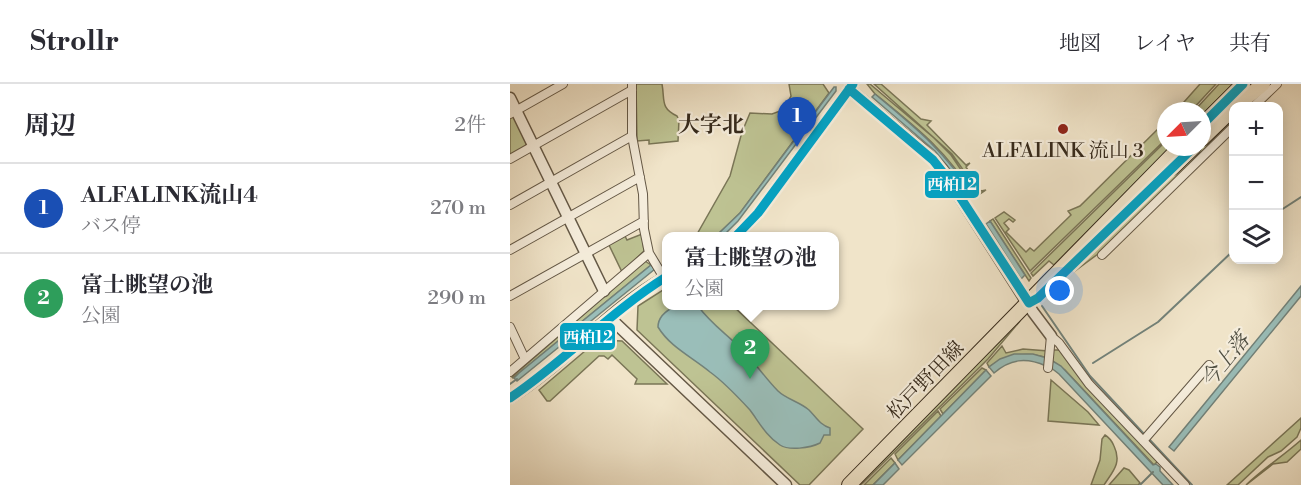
<!DOCTYPE html>
<html lang="ja">
<head>
<meta charset="utf-8">
<style>
	:root { --surface:#fff; --page:#f2f2f3; --text:#2b2b33; --muted:#7c7c81; --line:#e1e1e2; --accent:#0b8043 }
	body { margin:0; font-family:"Libre Bodoni","Noto Serif JP",serif; background:var(--page); color:var(--text) }
	.controls { position:absolute; right:18px; top:18px; display:grid; overflow:hidden; border-radius:12px; box-shadow:0 3px 15px #0003 }
	.controls button { width:54px; height:54px; display:grid; place-items:center; padding:0; border:0; border-bottom:2px solid var(--line); background:var(--surface); color:var(--text); font:30px sans-serif }
	.compass { position:absolute; left:647px; top:18px; width:54px; height:54px; border-radius:50%; background:var(--surface); box-shadow:0 3px 15px #0003; rotate:246deg }
	.you { position:absolute; left:550px; top:207px; width:21px; height:21px; margin:-15px; border:4px solid #fff; border-radius:50%; background:#1a73e8; box-shadow:0 0 0 9px #1a73e833 }
	.badge { display:grid; place-items:center; width:39px; height:39px; border-radius:50%; background:var(--accent); color:#fff; font-size:20px; font-weight:700 }
	.pin { position:absolute; translate:-50% -50px; filter:drop-shadow(0 2px 3px #0008) }
	.pin::after { content:''; position:absolute; top:32px; width:21px; height:18px; background:inherit; clip-path:polygon(0 0,100% 0,50% 100%) }
	.popup { position:absolute; left:152px; top:148px; width:177px; height:78px; box-sizing:border-box; display:grid; place-content:center; border-radius:12px; background:var(--surface); filter:drop-shadow(0 2px 4px #0005); font-size:20px; white-space:nowrap; color:var(--muted) }
	.popup b { font-size:22px; color:var(--text) }
	.popup::after { content:''; position:absolute; left:50%; top:100%; margin-left:-12px; border:12px solid transparent; border-top-color:var(--surface) }
	.list { margin:0; padding:0; list-style:none }
	h2 { display:flex; justify-content:space-between; align-items:center; height:78px; margin:0; padding:0 24px; font-size:26px }
	h2 small { font-size:20px; font-weight:400; color:var(--muted) }
	.list li { display:grid; grid-template-columns:39px 1fr auto; gap:18px; align-items:center; box-sizing:border-box; height:90px; padding:0 24px; border-top:2px solid var(--line) }
	.list b { display:block; font-size:22px; white-space:nowrap }
	.list p { margin:0; font-size:20px; white-space:nowrap; color:var(--muted) }
	.list em { font-size:20px; font-style:normal; color:var(--muted) }
	.icon { flex:none; width:33px; height:33px; fill:none; stroke:currentColor; stroke-width:2; stroke-linecap:round; stroke-linejoin:round }
	.map { position:relative; flex:none; width:791px; height:401px; overflow:hidden }
	header { display:flex; align-items:center; gap:36px; box-sizing:border-box; height:84px; padding:0 30px; background:var(--surface); border-bottom:2px solid var(--line) }
	header strong { font-size:28px }
	nav { display:flex; gap:33px; margin-inline-start:auto; font-size:21px }
	main { display:flex }
	aside { flex:1; background:var(--surface) }
	.map>svg:first-child { display:block }
	.green { fill:#bec393; stroke:#7a7657; stroke-width:1.5 }
	.water { fill:#9abeb9; stroke:#72827a; stroke-width:1.5 }
	.lines { fill:none; stroke-linecap:round; stroke-linejoin:round }
	.stream { stroke:#72827a; stroke-width:2 }
	.minor-casing { stroke:#645846; stroke-width:10 }
	.tertiary-casing { stroke:#645846; stroke-width:13 }
	.primary-casing { stroke:#35291b; stroke-width:16 }
	.minor { stroke:#f5eddc; stroke-width:8 }
	.tertiary { stroke:#f5eddc; stroke-width:10 }
	.primary { stroke:#f0e4c9; stroke-width:14 }
	.bus-1-casing { stroke:#f5eddc; stroke-width:14 }
	.bus-1 { stroke:#03a3c5; stroke-width:9 }
	.poi-dot { fill:#8f2418; stroke:#f5eddc; stroke-width:2 }
	.labels { text-anchor:middle; stroke-width:4.5; stroke-linejoin:round; paint-order:stroke }
	.poi-label { font-size:20px; fill:#35291b; stroke:#f5eddc }
	.street-label { font-size:20px; fill:#35291b; stroke:#f5eddc }
	.water-label { font-size:21px; font-style:italic; fill:#4e4e42; stroke:#f5eddc }
	.quarter-label { font-size:22px; font-weight:bold; fill:#35291b; stroke:#f5eddc }
	.line-badge { stroke:#f5eddc; stroke-width:2 }
	.badge-label { font-size:16px; text-anchor:middle; font-weight:bold; fill:#fff }
</style>
</head>
<body>
<header>
<strong>Strollr</strong>
<nav><a>地図</a><a>レイヤ</a><a>共有</a></nav>
</header>
<main>
<aside>
<h2>周辺<small>2件</small></h2>
<ul class="list">
<li><span class="badge" style="background:#1a4fb4">1</span><div><b>ALFALINK流山4</b><p>バス停</p></div><em>270 m</em></li>
<li><span class="badge" style="background:#2e9e5b">2</span><div><b>富士眺望の池</b><p>公園</p></div><em>290 m</em></li>
</ul>
</aside>
<div class="map">
<svg width="791" height="401" viewBox="0 0 791 401">
	<rect width="100%" height="100%" fill="#f0e4c9"/>
	<filter id="stains"><feTurbulence type="fractalNoise" baseFrequency=".00333" numOctaves="4"/><feColorMatrix values="0 0 0 0 .2 0 0 0 0 .09 0 0 0 0 .02 0 0 0 .5 -.17"/></filter>
	<radialGradient id="worn" r=".72"><stop offset=".6" stop-color="#630" stop-opacity="0"/><stop offset="1" stop-color="#630" stop-opacity=".3"/></radialGradient>
	<path class="green" d="M 126,0 L 152,0 C 155,16 150,24 167,32 L 169,36 L 168,57 L 139,60 L 139,56 L 127,57 Z
		M 279,0 L 313,0 L 319,9 L 230,129 L 206,152 L 186,152 L 220,92 L 232,48 L 240,29 L 262,30 L 273,26 L 281,12 Z
		M 357,0 L 360,0 L 424,54 L 441,71 L 468,111 L 465,113 C 436,66 407,44 365,10 Z
		M 364,0 L 371,0 L 411,35 L 421,37 L 417,41 L 456,81 L 460,79 L 456,83 L 471,107 L 476,106 L 470,110 L 442,70 Z
		M 690,0 L 706,0 L 681,27 L 666,27 Z
		M 709,0 L 723,0 L 692,31 L 692,27 L 684,27 Z
		M 723,32 L 723,38 L 588,170 L 558,192 L 557,190 Z
		M 2,33 L 4,33 L 16,59 L 16,62 L 0,71 L 0,34 Z
		M 656,37 L 656,55 L 520,187 L 485,134 L 494,128 L 505,136 L 503,138 L 499,135 L 494,139 L 499,145 L 496,148 L 516,168 L 520,164 L 524,167 L 561,131 L 558,127 L 570,122 Z
		M 656,57 L 656,63 L 661,63 L 544,181 L 539,177 L 523,192 L 521,189 Z
		M 483,135 L 521,194 L 519,197 L 480,137 Z
		M 114,150 L 117,156 L 132,150 L 134,167 L 112,188 L 98,159 Z
		M 135,177 L 141,181 L 3,294 L 2,293 Z
		M 156,204 L 156,222 L 223,222 L 353,345 L 299,401 L 290,401 L 127,246 L 128,222 Z
		M 510,237 L 478,275 L 351,401 L 347,401 Z
		M 88,256 L 112,257 L 157,300 L 125,300 L 127,295 L 102,271 L 98,275 L 94,272 L 89,272 L 40,317 L 37,317 L 29,306 Z
		M 492,262 L 496,269 L 513,265 L 538,267 L 537,274 C 518,267 495,271 479,283 L 477,279 Z
		M 542,266 L 552,266 L 649,379 L 647,378 L 644,381 L 555,286 L 541,276 Z
		M 472,284 L 476,286 L 433,330 L 430,325 Z
		M 541,296 L 578,328 L 589,341 L 538,337 Z
		M 428,327 L 431,332 L 388,376 L 385,370 Z
		M 791,334 L 791,344 L 787,353 L 771,367 L 758,373 L 728,401 L 717,401 Z
		M 595,351 C 600,354 602,357 604,362 C 612,379 603,387 594,401 L 581,401 L 590,376 L 592,355 Z
		M 791,356 L 791,365 L 777,378 L 763,380 L 736,401 C 754,384 773,372 791,356 Z
		M 381,374 L 385,379 L 363,401 L 354,401 Z
		M 614,384 L 619,386 L 630,399 L 628,401 L 599,401 Z"/>
	<path class="water" d="M 324,3 L 326,3 L 326,7 L 228,137 L 213,152 L 206,152 L 230,129 Z
		M 365,10 C 406,44 435,67 464,113 L 460,115 L 447,94 L 425,67 L 362,13 Z
		M 480,137 L 515,191 L 511,195 L 476,140 Z
		M 141,181 L 145,185 L 7,297 L 4,294 L 9,289 Z
		M 791,202 L 791,212 L 664,367 L 659,363 Z
		M 166,222 L 188,222 C 199,237 211,246 224,258 C 241,272 253,292 268,307 C 276,315 290,318 299,326 C 306,333 310,341 320,344 L 320,351 L 314,351 L 310,359 C 300,364 279,367 270,361 C 256,352 249,338 240,326 C 228,313 214,298 200,288 C 182,273 160,263 148,243 C 148,232 157,226 166,222 Z
		M 504,270 L 523,270 L 537,274 L 536,282 C 516,273 500,275 484,289 L 479,283 L 490,275 Z
		M 541,276 L 551,282 L 643,381 L 646,380 L 650,383 L 650,387 L 663,401 L 653,401 L 549,290 L 540,283 Z
		M 476,286 L 481,292 L 392,381 L 388,376 Z
		M 385,379 L 389,385 L 373,401 L 363,401 Z"/>
	<g class="lines">
		<path class="stream" d="M 768,128 L 791,113
			M 532,222 L 580,292 L 635,351
			M 583,279 L 648,238 L 724,166
			M 0,300 L 7,295
			M 639,355 L 682,401
			M 630,401 L 643,388"/>
		<g class="minor-casing">
			<path id="minor" d="M 122,0 L 122,52 L 133,110 L 134,145 L 139,169
				M 744,22 L 767,0
				M 0,30 L 53,0
				M 0,75 L 122,6
				M 0,121 L 122,52
				M 0,166 L 130,93
				M 592,171 L 724,42
				M 0,212 L 134,137
				M 0,243 L 15,275
				M 541,252 L 549,259 L 579,300 L 675,401
				M 538,284 L 541,252
				M 0,288 L 139,169 L 154,194
				M 633,357 L 699,281"/>
		</g>
		<g class="tertiary-casing">
			<path id="tertiary" d="M 339,5 L 413,66 L 432,85 L 523,228 L 541,252
				M 0,14 L 94,207
				M 226,152 L 248,129 L 343,0
				M 100,234 L 276,401
				M 0,314 C 56,279 98,225 156,193"/>
		</g>
		<g class="primary-casing">
			<path id="primary" d="M 726,22 L 753,0
				M 692,41 L 733,0
				M 692,55 L 724,24
				M 662,84 L 684,63
				M 339,401 L 670,63"/>
		</g>
		<use href="#minor" class="minor"/>
		<use href="#tertiary" class="tertiary"/>
		<use href="#primary" class="primary"/>
		<g class="bus-1-casing">
			<path id="bus-1" d="M 339,5 L 423,76 L 439,96 L 519,219
				M 692,41 L 733,0
				M 226,152 L 248,129 L 343,0
				M 519,219 L 528,214 L 684,63
				M 0,314 C 55,277 100,228 156,193"/>
		</g>
		<use href="#bus-1" class="bus-1"/>
	</g>
	<circle class="poi-dot" cx="553" cy="45" r="6"/>
	<g class="labels">
		<g class="poi-label">
			<text x="553" y="73">ALFALINK 流山 3</text>
		</g>
		<g class="street-label">
			<text transform="translate(415 296) rotate(-46)" y="7">松戸野田線</text>
		</g>
		<g class="water-label">
			<text transform="translate(715 276) rotate(-51)" y="7">今上落</text>
		</g>
		<g class="quarter-label">
			<text x="201" y="48">大字北</text>
		</g>
	</g>
	<g class="line-badge">
		<rect x="414" y="86" width="56" height="29" rx="6" fill="#03a3c5"/>
		<rect x="49" y="238" width="57" height="29" rx="6" fill="#03a3c5"/>
	</g>
	<g class="badge-label">
		<text x="442" y="106">西柏12</text>
		<text x="78" y="259">西柏12</text>
	</g>
	<rect width="100%" height="100%" filter="url(#stains)"/>
	<rect width="100%" height="100%" fill="url(#worn)"/>
</svg>
<div class="controls">
<button>+</button>
<button>−</button>
<button><svg class="icon" aria-label="layers" viewBox="0 0 24 24"><path d="M12 4l9 5-9 5-9-5zM3 14l9 5 9-5"/></svg></button>
</div>
<svg class="compass" viewBox="-18 -18 36 36"><path d="M0-13l5 13h-10z" fill="#e53935"/><path d="M0 13l5-13h-10z" fill="#7c7c81"/></svg>
<div class="you"></div>
<div class="pin badge" style="left:287px;top:63px;background:#1a4fb4">1</div>
<div class="pin badge" style="left:240px;top:295px;background:#2e9e5b">2</div>
<div class="popup"><b>富士眺望の池</b>公園</div>
</div>
</main>
</body>
</html>
